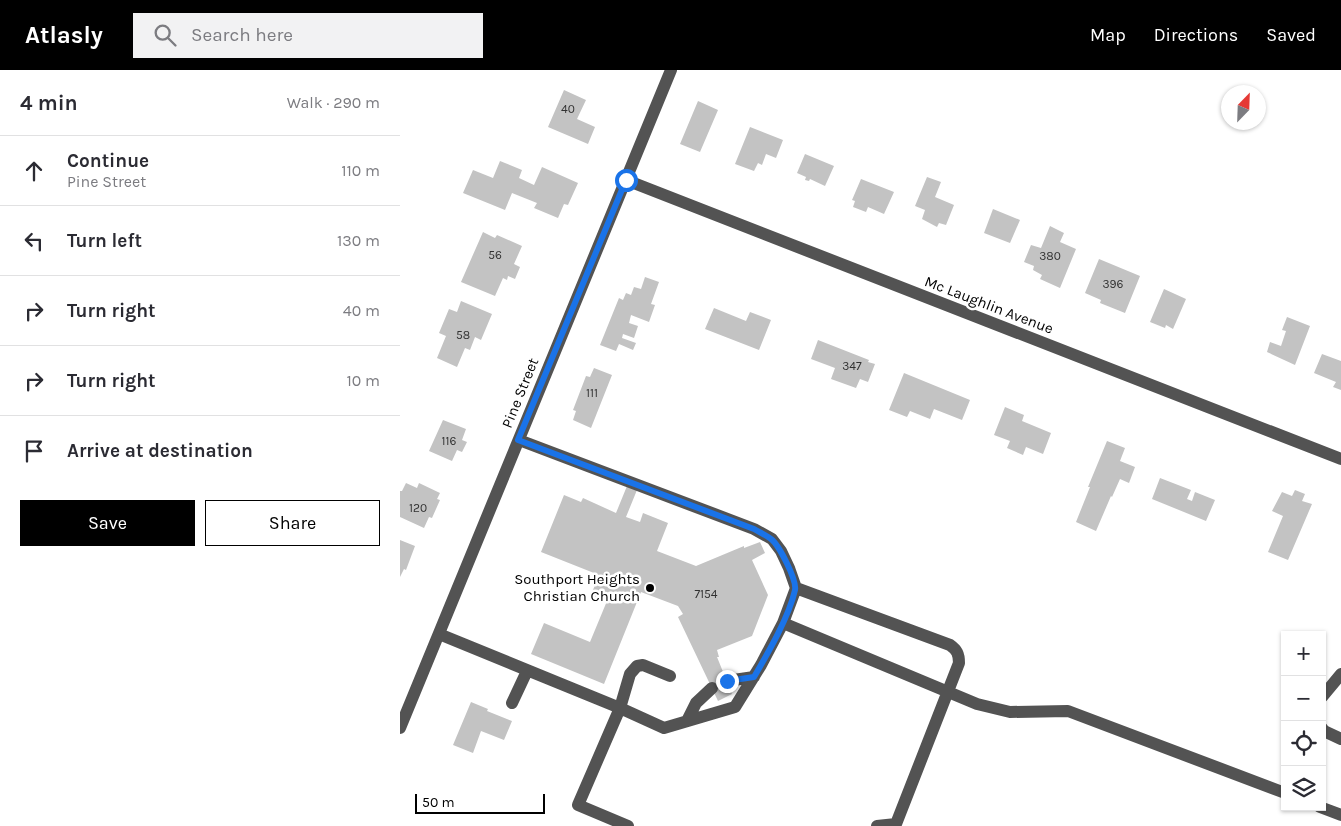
<!DOCTYPE html>
<html lang="en">
<head>
<meta charset="utf-8">
<style>
	:root { --surface:#fff; --page:#f2f2f3; --text:#2b2b33; --muted:#7c7c81; --line:#e1e1e2; --accent:#000 }
	body { margin:0; font-family:Karla,sans-serif; background:var(--page); color:var(--text) }
	.controls { position:absolute; right:15px; bottom:15px; display:grid; overflow:hidden; border-radius:0px; box-shadow:0 1px 4px #0004 }
	.controls button { width:45px; height:45px; display:grid; place-items:center; padding:0; border:0; border-bottom:1px solid var(--line); background:var(--surface); color:var(--text); font:25px sans-serif }
	.compass { position:absolute; left:821px; top:15px; width:45px; height:45px; border-radius:50%; background:var(--surface); box-shadow:0 1px 4px #0004; rotate:23deg }
	.scale { position:absolute; left:15px; bottom:12px; width:130px; box-sizing:border-box; padding-left:5px; border:2px solid #000; border-top:0; font-size:14px; line-height:18px; white-space:nowrap; color:#000; -webkit-text-stroke:4px #fff; paint-order:stroke }
	.stop { position:absolute; width:15px; height:15px; margin:-11px; border:4px solid #1a73e8; border-radius:50%; background:#fff }
	.stop.end { background:#1a73e8; border-color:#fff; box-shadow:0 1px 5px #0008 }
	.list { margin:0; padding:0; list-style:none }
	h2 { display:flex; justify-content:space-between; align-items:center; height:65px; margin:0; padding:0 20px; font-size:21px }
	h2 small { font-size:16px; font-weight:400; color:var(--muted) }
	.list li { display:grid; grid-template-columns:32px 1fr auto; gap:15px; align-items:center; box-sizing:border-box; height:70px; padding:0 20px; border-top:1px solid var(--line) }
	.list b { display:block; font-size:19px; white-space:nowrap }
	.list p { margin:0; font-size:16px; white-space:nowrap; color:var(--muted) }
	.list em { font-size:16px; font-style:normal; color:var(--muted) }
	.actions { display:flex; gap:10px; padding:15px 20px }
	.actions a { flex:1; padding:11px 0; border:1px solid var(--accent); border-radius:0px; text-align:center; font-size:18px; color:var(--accent) }
	.actions .main { background:var(--accent); color:#fff }
	.icon { flex:none; width:28px; height:28px; fill:none; stroke:currentColor; stroke-width:2; stroke-linecap:round; stroke-linejoin:round }
	.map { position:relative; flex:none; width:941px; height:756px; overflow:hidden }
	header { display:flex; align-items:center; gap:30px; box-sizing:border-box; height:70px; padding:0 25px; background:var(--accent); color:#fff }
	header strong { font-size:24px }
	nav { display:flex; gap:28px; margin-inline-start:auto; font-size:18px }
	.search { width:350px; height:45px; background:var(--page); display:flex; align-items:center; gap:12px; box-sizing:border-box; padding:0 18px; border-radius:0px; color:var(--muted); font-size:19px }
	main { display:flex }
	aside { flex:1; background:var(--surface) }
	.map>svg:first-child { display:block }
	.building { fill:#c3c3c3 }
	.lines { fill:none; stroke-linecap:round; stroke-linejoin:round }
	.minor { stroke:#535353; stroke-width:12 }
	.route { stroke:#1a73e8; stroke-width:6 }
	.poi-dot { fill:#000; stroke:#fff; stroke-width:2 }
	.labels { text-anchor:middle; stroke-width:5; stroke-linejoin:round; paint-order:stroke }
	.number-label { font-size:12px; fill:#313131 }
	.street-label { font-size:15px; fill:#000; stroke:#fff }
	.poi-label { font-size:15px; fill:#000; stroke:#fff; text-anchor:end }
</style>
</head>
<body>
<header>
<strong>Atlasly</strong>
<div class="search"><svg class="icon" aria-label="search" viewBox="0 0 24 24"><circle cx="10" cy="10" r="6"/><path d="M15 15l6 6"/></svg>Search here</div>
<nav><a>Map</a><a>Directions</a><a>Saved</a></nav>
</header>
<main>
<aside>
<h2>4 min<small>Walk · 290 m</small></h2>
<ul class="list">
<li><svg class="icon" aria-label="ahead" viewBox="0 0 24 24"><path d="M12 20V5M6 11l6-6 6 6"/></svg><div><b>Continue</b><p>Pine Street</p></div><em>110 m</em></li>
<li><svg class="icon" aria-label="left" viewBox="0 0 24 24"><path d="M17 20v-9H6M10 6l-5 5 5 5"/></svg><div><b>Turn left</b></div><em>130 m</em></li>
<li><svg class="icon" aria-label="right" viewBox="0 0 24 24"><path d="M7 20v-9h11M14 6l5 5-5 5"/></svg><div><b>Turn right</b></div><em>40 m</em></li>
<li><svg class="icon" aria-label="right" viewBox="0 0 24 24"><path d="M7 20v-9h11M14 6l5 5-5 5"/></svg><div><b>Turn right</b></div><em>10 m</em></li>
<li><svg class="icon" aria-label="arrive" viewBox="0 0 24 24"><path d="M6 21V4h12l-3 4 3 4H6"/></svg><div><b>Arrive at destination</b></div></li>
</ul>
<div class="actions"><a class="main">Save</a><a>Share</a></div>
</aside>
<div class="map">
<svg width="941" height="756" viewBox="0 0 941 756">
	<rect width="100%" height="100%" fill="#fff"/>
	<path class="building" d="M 164,20 L 186,30 L 177,49 L 195,57 L 188,74 L 148,57 Z
		M 298,31 L 318,40 L 300,82 L 280,74 Z
		M 350,57 L 383,70 L 376,88 L 366,84 L 362,95 L 358,93 L 354,101 L 335,94 Z
		M 405,84 L 434,96 L 425,116 L 410,109 L 409,111 L 405,110 L 406,107 L 397,103 Z
		M 100,91 L 122,100 L 119,108 L 134,115 L 142,97 L 178,113 L 168,135 L 164,134 L 158,148 L 134,138 L 137,133 L 112,123 L 105,140 L 63,123 L 73,100 L 93,108 Z
		M 527,107 L 541,112 L 535,127 L 554,135 L 546,155 L 539,153 L 537,157 L 522,149 L 525,140 L 515,136 Z
		M 461,109 L 494,122 L 484,144 L 468,137 L 466,142 L 453,137 L 455,131 L 452,130 Z
		M 593,139 L 620,150 L 610,173 L 584,163 Z
		M 650,156 L 664,163 L 660,172 L 676,179 L 660,218 L 640,209 L 642,205 L 633,200 L 634,196 L 624,192 L 631,175 L 641,178 Z
		M 83,162 L 95,168 L 97,165 L 122,176 L 114,194 L 120,197 L 115,209 L 108,206 L 107,210 L 103,208 L 95,226 L 61,212 Z
		M 699,189 L 740,206 L 725,243 L 700,233 L 701,230 L 685,223 Z
		M 245,207 L 259,212 L 251,234 L 255,235 L 249,252 L 231,245 L 229,253 L 238,256 L 234,268 L 223,264 L 222,268 L 236,273 L 233,280 L 219,274 L 216,281 L 200,275 L 219,228 L 223,230 L 226,223 L 231,225 L 234,217 L 241,219 Z
		M 764,219 L 786,229 L 773,259 L 766,255 L 765,258 L 750,252 Z
		M 61,231 L 92,244 L 81,270 L 75,267 L 70,280 L 65,278 L 57,297 L 37,288 L 46,266 L 39,263 L 49,239 L 57,242 Z
		M 314,238 L 346,251 L 350,242 L 371,250 L 359,280 L 305,259 Z
		M 887,247 L 910,256 L 895,295 L 867,282 L 870,272 L 881,276 L 886,261 L 882,260 Z
		M 418,270 L 469,290 L 468,292 L 475,294 L 468,312 L 460,309 L 456,318 L 431,309 L 435,298 L 411,289 Z
		M 922,284 L 941,291 L 941,320 L 933,317 L 936,312 L 914,303 Z
		M 194,298 L 212,305 L 191,358 L 173,350 L 176,341 L 173,340 L 186,306 L 190,307 Z
		M 504,303 L 570,330 L 562,350 L 534,339 L 530,349 L 510,341 L 507,347 L 489,340 Z
		M 605,337 L 624,345 L 622,351 L 651,363 L 643,384 L 626,377 L 623,385 L 607,378 L 610,371 L 594,365 Z
		M 43,350 L 66,359 L 62,370 L 67,372 L 62,382 L 57,380 L 52,391 L 29,381 Z
		M 707,371 L 725,378 L 720,391 L 735,397 L 729,413 L 720,409 L 712,427 L 711,426 L 696,461 L 676,452 L 690,417 L 688,417 Z
		M 760,408 L 791,420 L 787,429 L 792,431 L 795,422 L 815,430 L 806,451 L 752,429 Z
		M 6,413 L 17,418 L 19,413 L 40,423 L 37,429 L 40,430 L 32,448 L 29,447 L 24,458 L 0,447 L 0,421 L 2,421 Z
		M 227,416 L 237,420 L 226,447 L 240,452 L 243,443 L 268,453 L 257,481 L 296,496 L 344,476 L 344,478 L 360,472 L 365,483 L 352,490 L 368,525 L 352,566 L 317,580 L 319,587 L 317,587 L 332,624 L 318,631 L 278,547 L 283,544 L 278,536 L 241,522 L 204,614 L 131,584 L 144,553 L 190,572 L 207,531 L 191,525 L 199,505 L 141,482 L 164,425 L 181,432 L 183,428 L 216,443 Z
		M 895,420 L 905,424 L 902,431 L 912,434 L 888,490 L 868,482 L 883,446 L 872,441 L 882,422 L 892,426 Z
		M 0,470 L 15,476 L 6,500 L 4,499 L 0,507 Z
		M 71,632 L 88,639 L 87,641 L 112,651 L 104,670 L 81,661 L 73,683 L 53,675 Z"/>
	<g class="lines">
		<path class="minor" d="M 226,110 L 941,389
			M 119,370 L 354,459 L 372,469 L 381,481 L 389,498 L 396,518 L 383,553
			M 396,518 L 550,575 C 557,580 559,584 559,593 L 496,754 L 477,756
			M 39,564 L 220,638 L 230,604 L 237,596 L 243,595 L 270,606
			M 327,611 L 354,607
			M 922,627 L 941,604
			M 112,633 L 127,601
			M 287,651 L 296,633 L 312,618
			M 0,658 L 271,0
			M 922,658 L 924,661 L 941,669
			M 920,737 L 941,745
			M 228,756 L 178,735 L 220,638 L 264,658 L 335,637 L 361,595 L 383,553 L 577,634 L 610,642 L 668,641 L 885,723"/>
	</g>
	<g class="lines">
		<path class="route" d="M 226,110 L 118,370 L 354,459 C 359,462 366,465 371,469 C 379,475 397,510 395,520 C 389,547 368,583 354,607 L 327,611"/>
	</g>
	<circle class="poi-dot" cx="250" cy="518" r="5"/>
	<g class="labels">
		<g class="number-label">
			<text x="168" y="43">40</text>
			<text x="95" y="189">56</text>
			<text x="650" y="190">380</text>
			<text x="713" y="218">396</text>
			<text x="63" y="269">58</text>
			<text x="452" y="300">347</text>
			<text x="192" y="327">111</text>
			<text x="49" y="375">116</text>
			<text x="18" y="442">120</text>
			<text x="306" y="528">7154</text>
		</g>
		<g class="street-label">
			<text transform="translate(589 235) rotate(21)" y="5">Mc Laughlin Avenue</text>
			<text transform="translate(120 323) rotate(-68)" y="5">Pine Street</text>
		</g>
		<g class="poi-label">
			<text x="240" y="514">Southport Heights<tspan x="240" dy="17">Christian Church</tspan></text>
		</g>
	</g>
</svg>
<div class="controls">
<button>+</button>
<button>−</button>
<button><svg class="icon" aria-label="locate" viewBox="0 0 24 24"><circle cx="12" cy="12" r="6"/><path d="M12 2v4M12 18v4M2 12h4M18 12h4"/></svg></button>
<button><svg class="icon" aria-label="layers" viewBox="0 0 24 24"><path d="M12 4l9 5-9 5-9-5zM3 14l9 5 9-5"/></svg></button>
</div>
<svg class="compass" viewBox="-18 -18 36 36"><path d="M0-13l5 13h-10z" fill="#e53935"/><path d="M0 13l5-13h-10z" fill="#7c7c81"/></svg>
<div class="scale">50 m</div>
<div class="stop" style="left:226px;top:110px"></div>
<div class="stop end" style="left:327px;top:611px"></div>
</div>
</main>
</body>
</html>
